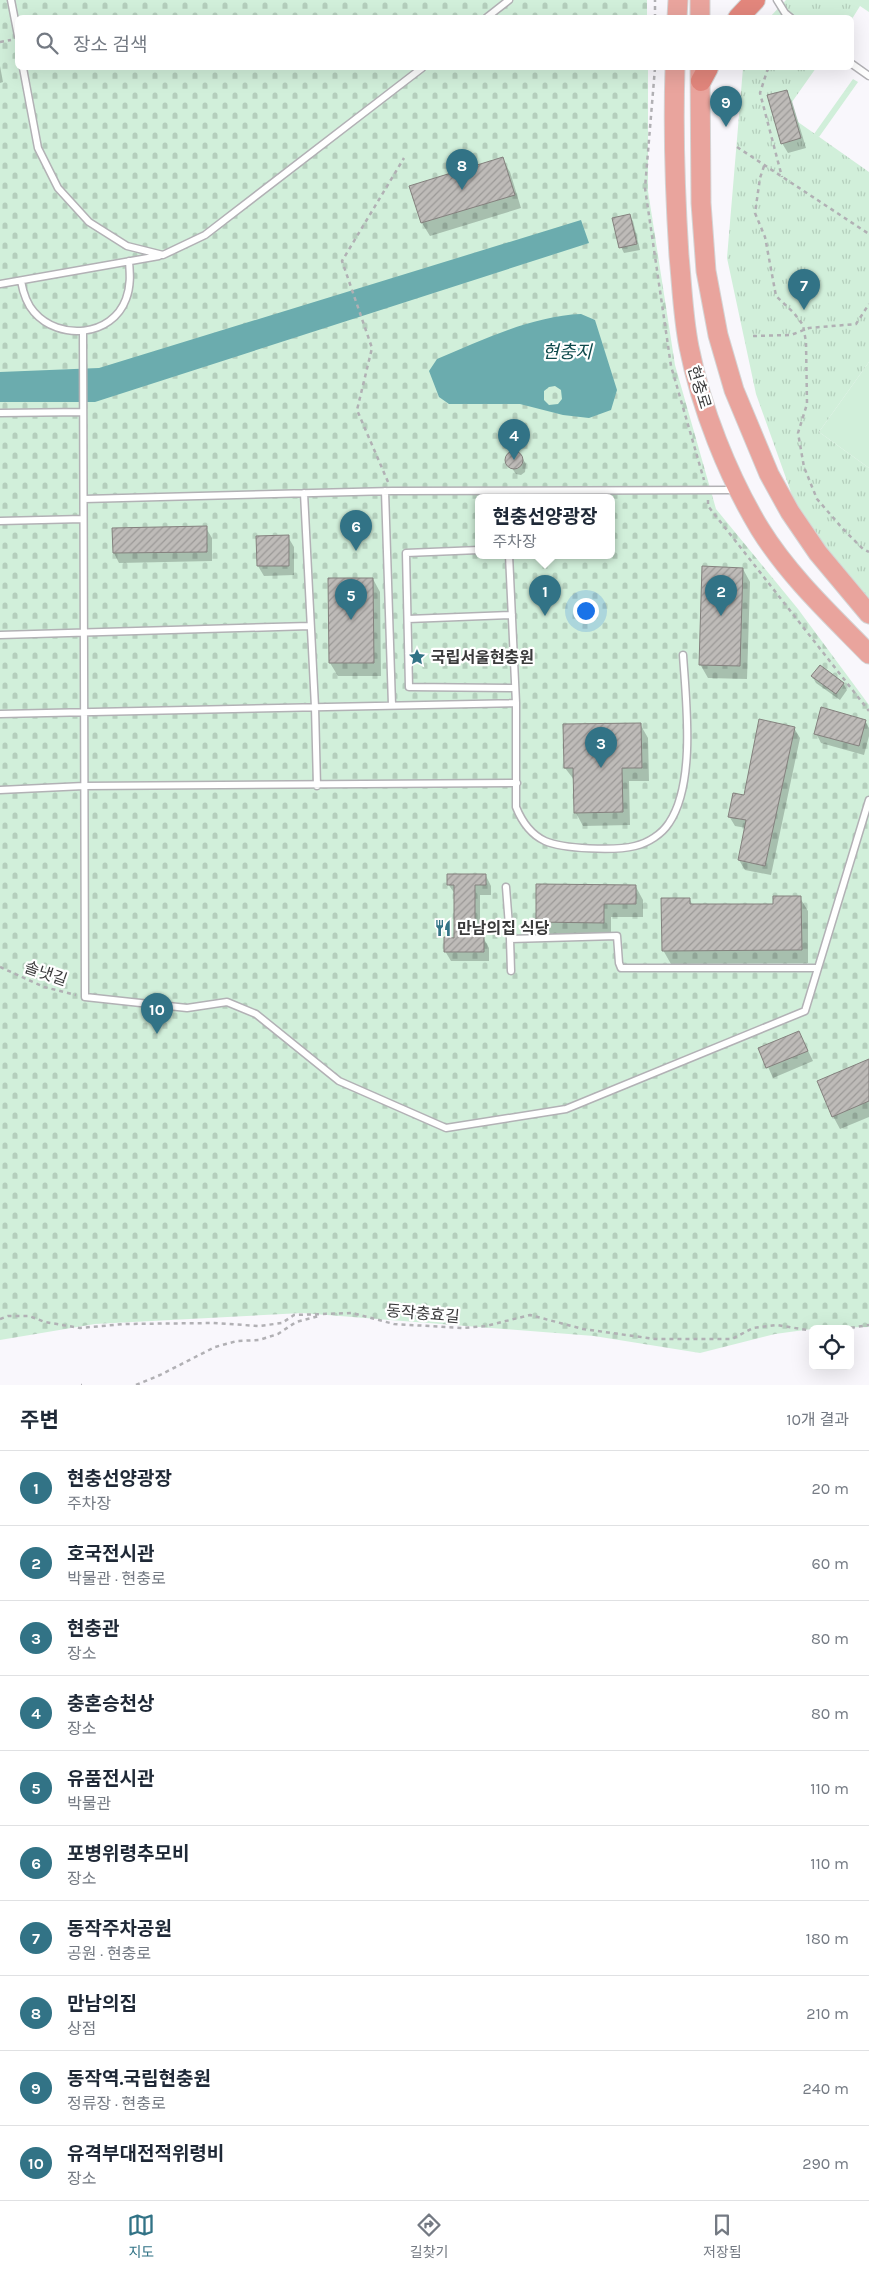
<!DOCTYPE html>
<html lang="ko">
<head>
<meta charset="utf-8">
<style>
	:root { --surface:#fff; --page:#f6f6f7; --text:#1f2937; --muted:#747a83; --line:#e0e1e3; --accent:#327386 }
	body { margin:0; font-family:Karla,"Noto Sans KR",sans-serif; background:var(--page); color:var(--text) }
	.controls { position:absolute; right:15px; bottom:15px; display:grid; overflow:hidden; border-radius:8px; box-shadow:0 5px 20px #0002 }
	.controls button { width:45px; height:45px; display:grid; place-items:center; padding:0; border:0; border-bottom:1px solid var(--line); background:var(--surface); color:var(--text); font:25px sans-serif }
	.you { position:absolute; left:585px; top:610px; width:18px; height:18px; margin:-12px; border:4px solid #fff; border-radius:50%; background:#1a73e8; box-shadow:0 0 0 8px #1a73e833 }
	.badge { display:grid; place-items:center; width:32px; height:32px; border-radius:50%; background:var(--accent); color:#fff; font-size:16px; font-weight:700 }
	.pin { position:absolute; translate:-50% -41px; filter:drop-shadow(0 1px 2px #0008) }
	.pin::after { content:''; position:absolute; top:26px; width:18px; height:15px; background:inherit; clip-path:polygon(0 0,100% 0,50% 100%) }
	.popup { position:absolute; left:475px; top:494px; width:140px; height:65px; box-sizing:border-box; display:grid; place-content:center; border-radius:8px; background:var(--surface); filter:drop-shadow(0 1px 4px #0005); font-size:16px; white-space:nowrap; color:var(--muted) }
	.popup b { font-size:19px; color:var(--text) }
	.popup::after { content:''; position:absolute; left:50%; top:100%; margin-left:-10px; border:10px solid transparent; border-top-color:var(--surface) }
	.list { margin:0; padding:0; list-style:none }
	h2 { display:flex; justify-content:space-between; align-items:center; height:65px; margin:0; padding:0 20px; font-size:21px }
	h2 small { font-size:16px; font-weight:400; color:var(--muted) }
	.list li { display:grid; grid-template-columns:32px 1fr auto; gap:15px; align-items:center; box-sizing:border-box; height:75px; padding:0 20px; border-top:1px solid var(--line) }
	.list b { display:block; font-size:19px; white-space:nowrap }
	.list p { margin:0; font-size:16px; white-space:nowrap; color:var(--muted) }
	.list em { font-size:16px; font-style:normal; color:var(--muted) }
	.icon { flex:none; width:28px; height:28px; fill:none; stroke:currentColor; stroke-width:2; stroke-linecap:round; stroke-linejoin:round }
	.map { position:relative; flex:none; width:869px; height:1385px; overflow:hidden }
	.search { position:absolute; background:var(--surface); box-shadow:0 5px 20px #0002; left:15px; right:15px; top:15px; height:55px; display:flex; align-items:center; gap:12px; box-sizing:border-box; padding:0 18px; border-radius:8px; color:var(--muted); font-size:19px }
	.sheet { height:815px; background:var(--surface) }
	nav { display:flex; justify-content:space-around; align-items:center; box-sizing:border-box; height:70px; border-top:1px solid var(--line); background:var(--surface); font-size:14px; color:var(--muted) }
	nav a { display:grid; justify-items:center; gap:2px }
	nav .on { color:var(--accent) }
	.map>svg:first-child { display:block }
	.green { fill:#d1efda }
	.cemetery { fill:url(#cemetery-stones); fill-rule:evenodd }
	.park { fill:url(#park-tufts) }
	.water { fill:#6bacae; fill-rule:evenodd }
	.shadow { fill:#0003 }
	.building { fill:url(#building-hatch); stroke:#84817e }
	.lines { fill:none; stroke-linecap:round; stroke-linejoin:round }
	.service-casing { stroke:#b2b1b5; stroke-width:9 }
	.primary-casing { stroke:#d4d4d4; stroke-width:21 }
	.trunk-casing { stroke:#d4d4d4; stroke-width:22 }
	.path { stroke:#b1b0b4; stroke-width:2.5; stroke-dasharray:4 4; stroke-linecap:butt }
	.service { stroke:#fff; stroke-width:6 }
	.primary { stroke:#e9a49d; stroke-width:19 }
	.trunk { stroke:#e2867c; stroke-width:20 }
	.labels { text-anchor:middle; stroke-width:4.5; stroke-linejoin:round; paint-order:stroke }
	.street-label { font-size:16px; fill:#3a3a3b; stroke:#fff }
	.poi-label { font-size:16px; font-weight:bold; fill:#3a3a3b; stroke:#fff; text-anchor:start }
	.water-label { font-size:18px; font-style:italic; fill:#0e4a4c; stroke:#fff }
</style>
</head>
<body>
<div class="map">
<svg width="869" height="1385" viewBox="0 0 869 1385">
	<defs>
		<pattern id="cemetery-stones" width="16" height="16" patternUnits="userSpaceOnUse" patternTransform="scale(1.25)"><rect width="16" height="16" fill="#d1efda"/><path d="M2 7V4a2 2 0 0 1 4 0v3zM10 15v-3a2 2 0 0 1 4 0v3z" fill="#b4cebc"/></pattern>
		<pattern id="park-tufts" width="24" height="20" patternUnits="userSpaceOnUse" patternTransform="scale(1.25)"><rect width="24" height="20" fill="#d1efda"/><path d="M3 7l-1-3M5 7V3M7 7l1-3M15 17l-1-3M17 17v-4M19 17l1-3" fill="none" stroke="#b4cebc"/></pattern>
		<pattern id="building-hatch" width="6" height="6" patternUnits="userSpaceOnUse" patternTransform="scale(1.25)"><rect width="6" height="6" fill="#bebbb8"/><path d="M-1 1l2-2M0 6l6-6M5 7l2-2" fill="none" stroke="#9b9997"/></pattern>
	</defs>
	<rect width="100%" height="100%" fill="#f9f7fc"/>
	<path class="green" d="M 853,79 L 858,82 L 819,137 L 814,134 Z
		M 869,362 L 869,468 L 819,432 Z"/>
	<path class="cemetery" d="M 0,0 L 647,0 L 647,18 L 18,18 L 18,68 L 648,68 L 648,191 L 675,365 L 716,509 L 798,609 L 869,705 L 869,1327 L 819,1328 L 775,1334 L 700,1353 L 594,1336 L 302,1313 L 95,1324 L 0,1340 ZM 479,497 L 611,497 L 611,555 L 479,555 Z"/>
	<path class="park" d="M 786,0 L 869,0 L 869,12 L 860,6 L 852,19 L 769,18 Z
		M 743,68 L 816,68 L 792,102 L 798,122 L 869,172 L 869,362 L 819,432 L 869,468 L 869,599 L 847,576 L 797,509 L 756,394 L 727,258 Z"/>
	<path class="water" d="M 581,220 L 589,243 L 95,402 L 0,402 L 0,372 L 99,368 Z
		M 581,314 L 595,320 L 617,390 L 611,410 L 589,418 L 563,415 L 520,404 L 449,404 L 439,397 L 429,371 L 437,359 C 482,340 532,316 581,314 ZM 555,386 L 561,390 L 562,399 L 558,404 L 549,405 L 544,400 L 544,391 L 549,387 Z"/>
	<path class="shadow" d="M 0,66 L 3,82 L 0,83 Z
		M 786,91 L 792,101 L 806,148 L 788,153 L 782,143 Z
		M 502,159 L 510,172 L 521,208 L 430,236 L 422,223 L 411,187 Z
		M 629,215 L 633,221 L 640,250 L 624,253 L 621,247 Z
		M 514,452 L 519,453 L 526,464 L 525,472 L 521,475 L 516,474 L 507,461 L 509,454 Z
		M 206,528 L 212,538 L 212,561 L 119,563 L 114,553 Z
		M 288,537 L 294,547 L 294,575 L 264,576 L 258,566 Z
		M 743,569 L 750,582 L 747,679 L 708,678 L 700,664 Z
		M 329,579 L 373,579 L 380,592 L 381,676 L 338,676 L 330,663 Z
		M 812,676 L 843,683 L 847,690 L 840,700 L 816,683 Z
		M 865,721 L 869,728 L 869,736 L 864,755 L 821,743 L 816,733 Z
		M 640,724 L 648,738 L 649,781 L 629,781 L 630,825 L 583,826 L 576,813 L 575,781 L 565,768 Z
		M 794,728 L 800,738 L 771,875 L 745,870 L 739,860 L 746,828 L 735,826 L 729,816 Z
		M 486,876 L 491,886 L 491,895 L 480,895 L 480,939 L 484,939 L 489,948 L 489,961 L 451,961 L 445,951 L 455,939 L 455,894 L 448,884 Z
		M 636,887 L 643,900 L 643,917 L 611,917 L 611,936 L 545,935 L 537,922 Z
		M 800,898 L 808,911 L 808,963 L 671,964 L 663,950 L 690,900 L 693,906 L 774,905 Z
		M 799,1032 L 813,1061 L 773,1078 L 760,1049 Z
		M 869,1061 L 869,1117 L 840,1129 L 833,1116 Z"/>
	<path class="building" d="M 787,90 L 801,138 L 781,144 L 767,95 Z
		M 503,157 L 515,195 L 421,223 L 409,186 Z
		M 630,214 L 637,244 L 619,248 L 612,218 Z
		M505 460a9 9 0 1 1 18 0a9 9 0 1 1-18 0Z
		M 207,526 L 207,552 L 113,553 L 112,528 Z
		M 289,535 L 289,566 L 257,566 L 256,536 Z
		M 702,566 L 743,568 L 740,666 L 699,665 Z
		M 328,578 L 373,578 L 374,663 L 329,663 Z
		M 820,665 L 844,683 L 836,694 L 811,676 Z
		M 821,707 L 866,720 L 859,746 L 814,734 Z
		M 759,719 L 795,727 L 765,866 L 738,860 L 746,820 L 728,817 L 733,793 L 744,795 Z
		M 641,723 L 642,768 L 622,768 L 623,812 L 574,813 L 573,768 L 564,768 L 563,724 Z
		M 447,874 L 486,874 L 486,885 L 475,885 L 475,937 L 484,937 L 484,952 L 444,952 L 444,937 L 454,938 L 454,885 L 447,885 Z
		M 536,884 L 636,885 L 636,904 L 604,904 L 604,923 L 536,922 Z
		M 773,896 L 801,896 L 802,950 L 662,951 L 661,898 L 690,898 L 690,904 L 773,904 Z
		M 799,1031 L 808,1051 L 766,1068 L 758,1048 Z
		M 869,1059 L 869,1101 L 832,1117 L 817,1081 Z"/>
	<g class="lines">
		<g class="service-casing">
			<path id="service" d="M 11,0 L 18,36
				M 777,0 L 785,13 L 791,18
				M 486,18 L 509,0
				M 852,64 L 869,76
				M 23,68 L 38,148 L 58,188 L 89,222 L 127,246 L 163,255 L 205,235 L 422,68
				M 21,281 C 23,292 26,303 34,312 C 59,341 112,337 126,299 C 131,286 130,274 129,261
				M 0,284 L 159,256
				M 83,332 L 85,997 L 187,1008 L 227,1002 L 256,1014 L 339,1081 L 446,1128 L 566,1109 L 805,1011 L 869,800
				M 0,413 L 83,412
				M 385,491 L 392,705
				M 304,493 L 315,707 L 317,786
				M 84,499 L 392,491 L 735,490
				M 0,521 L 83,519
				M 479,550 L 406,553 L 409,687 L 515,688
				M 509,555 L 516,703
				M 408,619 L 512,615
				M 0,635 L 310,626
				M 0,714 L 516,703 L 516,807 C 522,822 530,834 545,841 C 563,849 615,851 635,846 C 648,843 662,834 669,823 C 696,783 686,701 683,655
				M 0,790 L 84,786 L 517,783
				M 506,887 L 510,939 L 617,936 L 619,963 L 621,968 L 818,968
				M 510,939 L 511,971"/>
		</g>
		<g class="primary-casing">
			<path id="primary" d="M 677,18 L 678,0
				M 700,18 L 700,0
				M 675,68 C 673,131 675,193 679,256 C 682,286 683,317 689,347 C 701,408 728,476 760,529 C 789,576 831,615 869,654
				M 700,68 L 701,203 L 706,271 L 718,335 L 734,390 L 769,474 L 790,512 L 818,553 L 869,614"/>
		</g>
		<g class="trunk-casing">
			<path id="trunk" d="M 738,18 L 755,0
				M 701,81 L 708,68"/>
		</g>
		<path class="path" d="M 655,18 L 655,0
			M 0,42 L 11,40
			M 655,68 L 645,188 L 671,366 L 704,480
			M 768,68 L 760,93 L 782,177
			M 737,147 L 869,234
			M 764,166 L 760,178 L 755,213 L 765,237 L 776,296 L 794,313 L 803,325 L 806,342 L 807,404 L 798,433 L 804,467 L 817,499 L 843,529 L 863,549 L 869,552
			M 753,336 L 791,335 L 809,328 L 856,324 L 869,304
			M 388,482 L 357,410 L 372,348 L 342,261 L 404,158
			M 708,500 L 708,506 L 869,711
			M 0,967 L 44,987 L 76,995
			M 0,1319 L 8,1316 L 29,1316 L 45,1322 L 80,1328 L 124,1324 L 213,1323 L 259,1326 L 282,1323 L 294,1315 L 352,1313 L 394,1324 L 462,1328 L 486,1326 L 530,1315 L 583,1329 L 655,1339 L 732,1339 L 753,1328 L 777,1325 L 813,1331
			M 843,1329 L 869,1325
			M 81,1385 L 82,1385
			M 136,1385 L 160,1375 L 215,1347 L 237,1341 L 259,1340 L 278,1334 L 296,1322 L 319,1316"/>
		<use href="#service" class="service"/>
		<use href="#primary" class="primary"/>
		<use href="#trunk" class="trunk"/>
	</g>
	<defs>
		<g id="sight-bare" transform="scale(1.35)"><path d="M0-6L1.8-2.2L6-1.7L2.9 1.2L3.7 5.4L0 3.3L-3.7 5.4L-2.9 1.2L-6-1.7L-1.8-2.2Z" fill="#327386" stroke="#fff" stroke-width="2.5" paint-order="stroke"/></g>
		<g id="restaurant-bare" transform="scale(1.35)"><path d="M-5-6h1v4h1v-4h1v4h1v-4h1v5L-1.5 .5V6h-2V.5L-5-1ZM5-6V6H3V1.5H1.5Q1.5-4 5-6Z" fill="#327386" stroke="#fff" stroke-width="2.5" paint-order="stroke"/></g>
	</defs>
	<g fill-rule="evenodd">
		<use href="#sight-bare" x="417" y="657"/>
		<use href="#restaurant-bare" x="443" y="928"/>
	</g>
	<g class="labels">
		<g class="street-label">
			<text transform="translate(700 387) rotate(73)" y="6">현충로</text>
			<text transform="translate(46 973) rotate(19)" y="6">솔냇길</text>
			<text transform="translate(423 1313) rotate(5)" y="6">동작충효길</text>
		</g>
		<g class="poi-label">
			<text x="431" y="663">국립서울현충원</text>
			<text x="457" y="934">만남의집 식당</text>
		</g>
		<g class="water-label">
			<text x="567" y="358">현충지</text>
		</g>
	</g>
</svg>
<div class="controls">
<button><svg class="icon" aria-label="locate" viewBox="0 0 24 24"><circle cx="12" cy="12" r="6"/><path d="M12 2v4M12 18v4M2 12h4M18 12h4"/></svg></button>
</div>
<div class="you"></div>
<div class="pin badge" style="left:545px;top:616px">1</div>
<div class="popup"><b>현충선양광장</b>주차장</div>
<div class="pin badge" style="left:721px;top:616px">2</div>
<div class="pin badge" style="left:601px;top:768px">3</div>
<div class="pin badge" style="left:514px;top:460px">4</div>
<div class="pin badge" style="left:351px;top:620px">5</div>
<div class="pin badge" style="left:356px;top:551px">6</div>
<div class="pin badge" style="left:804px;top:310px">7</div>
<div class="pin badge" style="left:462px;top:190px">8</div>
<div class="pin badge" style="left:726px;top:127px">9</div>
<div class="pin badge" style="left:157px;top:1034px">10</div>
<div class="search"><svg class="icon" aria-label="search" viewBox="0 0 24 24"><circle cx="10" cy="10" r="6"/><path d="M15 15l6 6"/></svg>장소 검색</div>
</div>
<section class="sheet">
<h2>주변<small>10개 결과</small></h2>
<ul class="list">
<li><span class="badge">1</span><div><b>현충선양광장</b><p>주차장</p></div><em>20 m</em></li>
<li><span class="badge">2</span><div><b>호국전시관</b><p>박물관 · 현충로</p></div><em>60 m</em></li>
<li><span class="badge">3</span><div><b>현충관</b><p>장소</p></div><em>80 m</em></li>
<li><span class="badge">4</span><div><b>충혼승천상</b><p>장소</p></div><em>80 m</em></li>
<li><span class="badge">5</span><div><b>유품전시관</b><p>박물관</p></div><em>110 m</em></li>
<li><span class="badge">6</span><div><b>포병위령추모비</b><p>장소</p></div><em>110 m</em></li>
<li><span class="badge">7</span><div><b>동작주차공원</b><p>공원 · 현충로</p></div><em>180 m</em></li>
<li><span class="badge">8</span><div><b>만남의집</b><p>상점</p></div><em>210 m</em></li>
<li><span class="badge">9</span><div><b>동작역.국립현충원</b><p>정류장 · 현충로</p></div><em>240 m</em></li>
<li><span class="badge">10</span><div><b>유격부대전적위령비</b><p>장소</p></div><em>290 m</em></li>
</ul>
</section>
<nav>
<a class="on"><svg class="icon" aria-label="map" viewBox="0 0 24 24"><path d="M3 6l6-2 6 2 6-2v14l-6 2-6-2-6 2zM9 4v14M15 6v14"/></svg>지도</a>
<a><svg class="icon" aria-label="directions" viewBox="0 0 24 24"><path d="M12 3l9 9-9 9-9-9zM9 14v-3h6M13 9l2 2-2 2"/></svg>길찾기</a>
<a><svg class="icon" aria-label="saved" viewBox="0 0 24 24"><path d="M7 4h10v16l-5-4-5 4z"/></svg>저장됨</a>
</nav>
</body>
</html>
